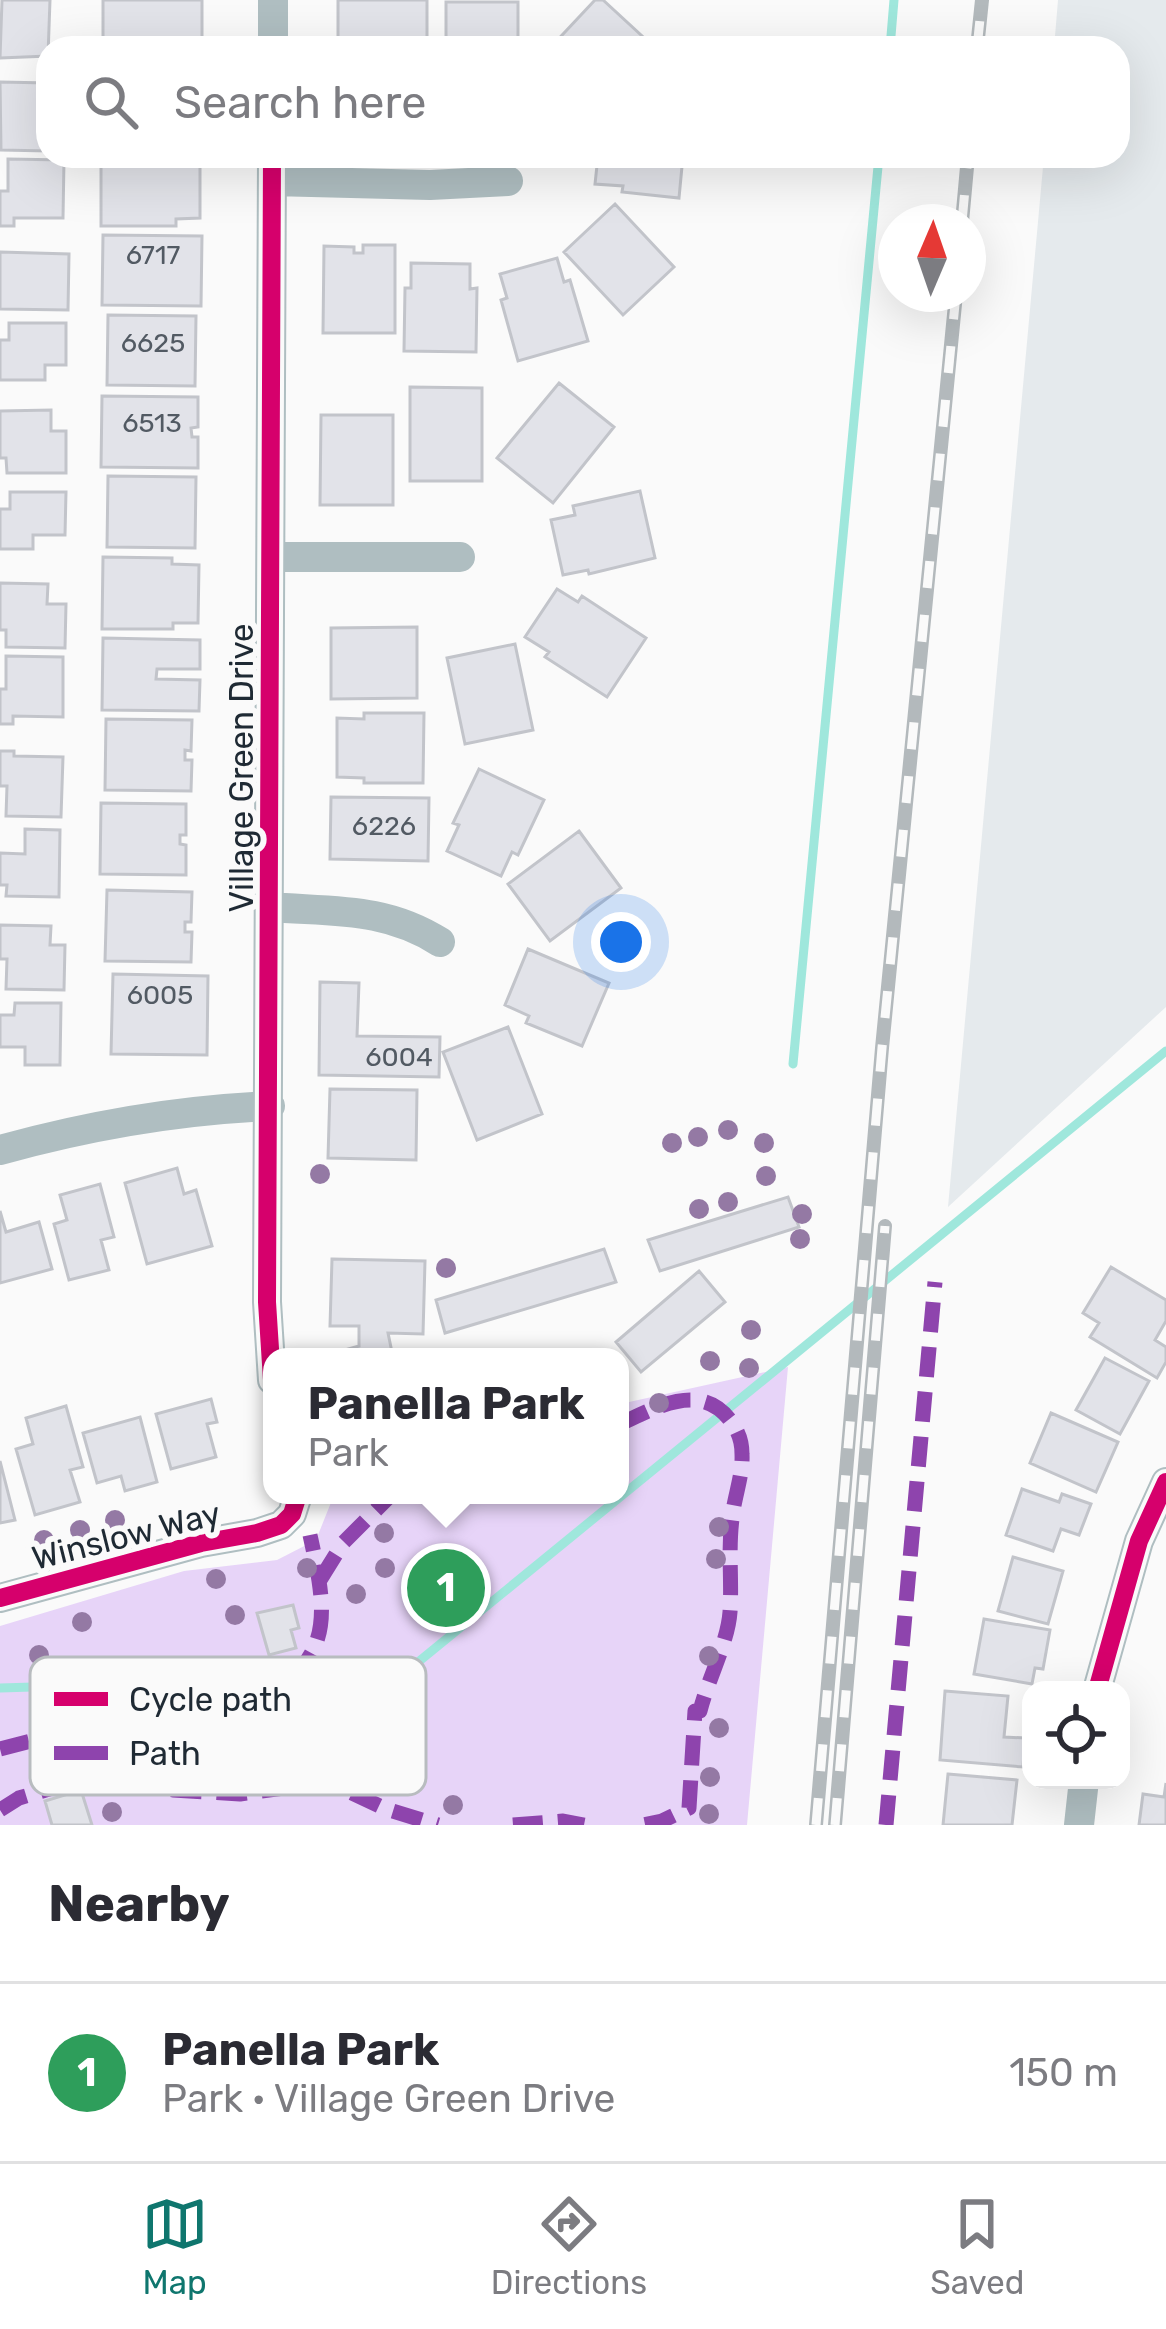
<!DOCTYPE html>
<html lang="en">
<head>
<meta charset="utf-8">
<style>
	:root { --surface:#fff; --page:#f2f2f3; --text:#2b2b33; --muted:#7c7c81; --line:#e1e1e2; --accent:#0f766e }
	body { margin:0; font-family:Rubik,sans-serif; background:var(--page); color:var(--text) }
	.controls { position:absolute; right:36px; bottom:36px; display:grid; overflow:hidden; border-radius:24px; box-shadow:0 12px 48px #0002 }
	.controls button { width:108px; height:108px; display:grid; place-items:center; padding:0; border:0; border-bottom:3px solid var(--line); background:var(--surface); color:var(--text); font:60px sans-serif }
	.compass { position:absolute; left:878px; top:204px; width:108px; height:108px; border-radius:50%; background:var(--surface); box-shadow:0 12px 48px #0002; rotate:2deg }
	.you { position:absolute; left:621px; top:942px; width:42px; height:42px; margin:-30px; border:9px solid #fff; border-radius:50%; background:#1a73e8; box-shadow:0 0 0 18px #1a73e833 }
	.badge { display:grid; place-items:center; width:78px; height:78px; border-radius:50%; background:var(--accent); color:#fff; font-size:39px; font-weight:700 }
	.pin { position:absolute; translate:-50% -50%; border:6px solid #fff; box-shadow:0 3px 12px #0006 }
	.popup { position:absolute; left:263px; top:1348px; width:366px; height:156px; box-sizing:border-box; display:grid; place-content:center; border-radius:24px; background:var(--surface); filter:drop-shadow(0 3px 9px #0005); font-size:39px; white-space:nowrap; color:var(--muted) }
	.popup b { font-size:45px; color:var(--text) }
	.popup::after { content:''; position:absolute; left:50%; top:100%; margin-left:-24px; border:24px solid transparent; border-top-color:var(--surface) }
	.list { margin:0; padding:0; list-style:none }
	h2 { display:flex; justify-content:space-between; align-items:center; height:156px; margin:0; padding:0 48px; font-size:51px }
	h2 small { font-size:39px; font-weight:400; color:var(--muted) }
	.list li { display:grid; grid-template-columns:78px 1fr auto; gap:36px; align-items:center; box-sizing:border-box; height:180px; padding:0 48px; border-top:3px solid var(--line) }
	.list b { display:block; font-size:45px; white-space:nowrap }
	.list p { margin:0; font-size:39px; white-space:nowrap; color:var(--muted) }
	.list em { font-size:39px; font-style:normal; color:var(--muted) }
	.icon { flex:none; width:66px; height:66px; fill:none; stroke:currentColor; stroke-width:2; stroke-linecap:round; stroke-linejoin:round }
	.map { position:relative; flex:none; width:1166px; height:1825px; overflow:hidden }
	.search { position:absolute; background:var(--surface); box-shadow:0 12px 48px #0002; left:36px; right:36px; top:36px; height:132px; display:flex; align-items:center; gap:30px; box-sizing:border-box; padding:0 42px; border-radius:36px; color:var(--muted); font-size:45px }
	.sheet { height:336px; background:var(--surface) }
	nav { display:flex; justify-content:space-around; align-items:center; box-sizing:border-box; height:168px; border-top:3px solid var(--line); background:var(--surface); font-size:33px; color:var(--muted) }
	nav a { display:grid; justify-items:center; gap:6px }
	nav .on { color:var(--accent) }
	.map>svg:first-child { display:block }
	.built { fill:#e5eaed }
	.green { fill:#e7d4f8 }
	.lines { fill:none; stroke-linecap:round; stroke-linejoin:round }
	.stream { stroke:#9fe7dc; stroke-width:9 }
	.building { fill:#e2e3e9; stroke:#c2c4ca; stroke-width:3 }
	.minor { stroke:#afbec1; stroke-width:30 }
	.rail-casing { stroke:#b3b9bc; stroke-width:14 }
	.rail { stroke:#fafafa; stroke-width:9; stroke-dasharray:27; stroke-linecap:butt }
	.quiet { stroke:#8e44ad; stroke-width:15; stroke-dasharray:30 15; stroke-linecap:butt }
	.cycleway-casing { stroke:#fafafa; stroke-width:26 }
	.cycleway { stroke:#d6006c; stroke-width:18 }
	.tree { fill:#9479a4 }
	.labels { text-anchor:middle; stroke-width:12; stroke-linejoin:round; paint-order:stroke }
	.number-label { font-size:27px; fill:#525a63 }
	.street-label { font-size:33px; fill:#1f2a34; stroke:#fafafa }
	.key { fill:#fafafa; stroke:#b8bcbf; stroke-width:3 }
	.key-label { font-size:33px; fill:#1f2a34 }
</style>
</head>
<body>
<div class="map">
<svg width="1166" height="1825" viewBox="0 0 1166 1825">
	<rect width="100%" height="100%" fill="#fafafa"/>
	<path class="built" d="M 1058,0 L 1166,0 L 1166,1007 L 948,1207 L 1044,156 L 1118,156 L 1118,48 L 1054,48 Z"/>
	<path class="green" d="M 788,1367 L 747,1825 L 0,1825 L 0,1626 L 184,1571 L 277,1560 L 316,1540 L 334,1495 L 620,1495 L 620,1404 Z"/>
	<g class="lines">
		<path class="stream" d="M 890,48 L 894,0
			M 793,1064 L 879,156
			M 0,1688 L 401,1676 L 1166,1051"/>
	</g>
	<path class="building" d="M 2,0 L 50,0 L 48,56 L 0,58 Z
		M 103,0 L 202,0 L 202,48 L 103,48 Z
		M 338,0 L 427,0 L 427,48 L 367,48 L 367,42 L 338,42 Z
		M 595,0 L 603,0 L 654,47 L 550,48 Z
		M 446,2 L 518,2 L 518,48 L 446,48 Z
		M 0,82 L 48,83 L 48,151 L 1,150 Z
		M 101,156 L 200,159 L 200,218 L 176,219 L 176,226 L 101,226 Z
		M 598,156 L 683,156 L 679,198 L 622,192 L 623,186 L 595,184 Z
		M 8,159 L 64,160 L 63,218 L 14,218 L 14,226 L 0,226 L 0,191 L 8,191 Z
		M 615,204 L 674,267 L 623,315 L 564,252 Z
		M 103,235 L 202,236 L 201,306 L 102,305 Z
		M 363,245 L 395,245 L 395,333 L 323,333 L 324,246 L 354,247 L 354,253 L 363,253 Z
		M 0,252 L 69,254 L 68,310 L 0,309 Z
		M 557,258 L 564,282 L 570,280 L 588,341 L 518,361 L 501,300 L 507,298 L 500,274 Z
		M 411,263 L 470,264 L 470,289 L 477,288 L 476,352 L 404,351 L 405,288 L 411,288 Z
		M 108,315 L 196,316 L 195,386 L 107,385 Z
		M 9,323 L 66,323 L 66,365 L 45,365 L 45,380 L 0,380 L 0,340 L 9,340 Z
		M 559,383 L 614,427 L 553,503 L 497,458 Z
		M 410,387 L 482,388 L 482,481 L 410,481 Z
		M 102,396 L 198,397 L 198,427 L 191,428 L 192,437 L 198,437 L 198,468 L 101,467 Z
		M 51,410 L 51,431 L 66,431 L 66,473 L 7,473 L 6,458 L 0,458 L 0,411 Z
		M 321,415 L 393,415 L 393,505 L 320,505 Z
		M 108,476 L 196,477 L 195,548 L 107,547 Z
		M 640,491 L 655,558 L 589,574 L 588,570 L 563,575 L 551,520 L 575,515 L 573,506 Z
		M 10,492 L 66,492 L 65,535 L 33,535 L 33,549 L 0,549 L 0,509 L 10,509 Z
		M 103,557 L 172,558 L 172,564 L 199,565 L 198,623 L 173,623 L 173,629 L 102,629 Z
		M 0,583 L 48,584 L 47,604 L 66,604 L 65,648 L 6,647 L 6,630 L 0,630 Z
		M 557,589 L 578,602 L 582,596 L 646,638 L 607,697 L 545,657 L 549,652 L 525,637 Z
		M 417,627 L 417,698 L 331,699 L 331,628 Z
		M 103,638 L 200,640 L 200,669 L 157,669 L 156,679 L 200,680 L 199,711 L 102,710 Z
		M 515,644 L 533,730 L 465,744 L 447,658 Z
		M 6,656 L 63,657 L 63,717 L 13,716 L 13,724 L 0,724 L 0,689 L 6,689 Z
		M 364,713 L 424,713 L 423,783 L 364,783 L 364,778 L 337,777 L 337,718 L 364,719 Z
		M 106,719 L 192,720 L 191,751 L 185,750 L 185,760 L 192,760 L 191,791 L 105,790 Z
		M 0,751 L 14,751 L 14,756 L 63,757 L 61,817 L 6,816 L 7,786 L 0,786 Z
		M 479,769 L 544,800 L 518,855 L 512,852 L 501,876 L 447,851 L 459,825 L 453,823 Z
		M 331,797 L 429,798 L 428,861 L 330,859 Z
		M 101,803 L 186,804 L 186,835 L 180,835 L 180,844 L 186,845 L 186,875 L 100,874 Z
		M 25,829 L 60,830 L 59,897 L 6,896 L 7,885 L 0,885 L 0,853 L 25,854 Z
		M 579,831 L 621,888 L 550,941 L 508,884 Z
		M 107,890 L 192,892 L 191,922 L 185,922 L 185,932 L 192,932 L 191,962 L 105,961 Z
		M 0,925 L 51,926 L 50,945 L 65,945 L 64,990 L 6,989 L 7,959 L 0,959 Z
		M 528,949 L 609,983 L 582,1046 L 526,1023 L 529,1016 L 505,1005 Z
		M 113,974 L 208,976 L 207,1055 L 111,1054 Z
		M 320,982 L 359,983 L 357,1036 L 440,1037 L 439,1077 L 319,1075 Z
		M 15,1003 L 61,1003 L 60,1065 L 25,1065 L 25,1047 L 0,1047 L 0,1015 L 14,1015 Z
		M 508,1027 L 542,1114 L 477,1140 L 443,1052 Z
		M 330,1089 L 417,1090 L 416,1160 L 328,1158 Z
		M 177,1168 L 184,1194 L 196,1190 L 212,1246 L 147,1264 L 125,1183 Z
		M 100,1184 L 114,1237 L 101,1240 L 109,1270 L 69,1280 L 54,1224 L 67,1220 L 60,1195 Z
		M 788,1197 L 799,1227 L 660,1271 L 648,1240 Z
		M 0,1211 L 6,1232 L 39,1222 L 52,1269 L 0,1283 Z
		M 604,1249 L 616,1282 L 445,1333 L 436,1300 Z
		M 332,1259 L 425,1261 L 423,1334 L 388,1333 L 393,1357 L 350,1357 L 348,1349 L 359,1346 L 359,1326 L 330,1326 Z
		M 1111,1267 L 1166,1300 L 1166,1321 L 1155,1340 L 1166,1347 L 1166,1362 L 1157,1378 L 1090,1337 L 1099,1323 L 1083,1313 Z
		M 699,1271 L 725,1302 L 641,1372 L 616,1342 Z
		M 1105,1358 L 1149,1381 L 1120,1434 L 1076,1410 Z
		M 211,1399 L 217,1422 L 207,1424 L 216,1457 L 171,1469 L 156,1414 Z
		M 66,1406 L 83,1467 L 70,1470 L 80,1502 L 35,1515 L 16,1449 L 33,1444 L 26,1418 Z
		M 1051,1413 L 1118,1442 L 1096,1492 L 1030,1463 Z
		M 140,1417 L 157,1482 L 125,1491 L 121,1476 L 97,1483 L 83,1433 Z
		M 0,1461 L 15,1520 L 0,1523 Z
		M 1022,1489 L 1059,1502 L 1062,1494 L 1091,1504 L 1079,1535 L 1061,1529 L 1053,1551 L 1006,1535 Z
		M 1013,1557 L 1063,1571 L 1048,1624 L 998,1611 Z
		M 293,1605 L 299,1628 L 291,1630 L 296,1648 L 269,1655 L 257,1613 Z
		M 984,1619 L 1050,1630 L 1043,1669 L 1035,1668 L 1032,1684 L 974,1674 Z
		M 945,1691 L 1008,1696 L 1004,1737 L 1025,1738 L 1023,1767 L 940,1760 Z
		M 948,1774 L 1017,1780 L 1012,1825 L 943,1825 Z
		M 1166,1783 L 1166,1825 L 1139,1825 L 1143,1794 L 1164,1797 Z
		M 81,1790 L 92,1825 L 52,1825 L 45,1801 Z"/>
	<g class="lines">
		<path class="minor" d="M 273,48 L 273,0
			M 272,181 L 430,185 L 508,181
			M 271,557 L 460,557
			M 270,907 C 334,912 385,907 440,942
			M 0,1150 C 90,1125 177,1110 270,1106
			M 272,1380 L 267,1302 L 272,156
			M 0,1598 L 201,1543 L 257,1533 L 281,1525 L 292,1514 L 298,1495
			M 1097,1690 L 1139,1541 L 1166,1482
			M 1079,1825 L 1084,1780"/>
		<g class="rail-casing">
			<path id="rail" d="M 977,48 L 982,0
				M 962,222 L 968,156
				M 816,1825 L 882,1048 L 956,294
				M 835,1825 L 885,1226"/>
		</g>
		<use href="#rail" class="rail"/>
		<path class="quiet" d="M 620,1424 C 655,1408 700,1381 730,1420 C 738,1431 742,1440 742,1454 C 743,1476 734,1497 732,1519 C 728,1550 732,1581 730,1612 C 728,1642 708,1679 700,1711 L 695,1711 L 689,1808 L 662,1821 L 643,1825
			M 320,1580 L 343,1543 L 391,1495
			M 256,1702 C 336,1659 327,1613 310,1535
			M 81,1726 L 95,1775
			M 0,1749 L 242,1686 L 329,1782 L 386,1809 L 438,1825
			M 0,1810 L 19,1798 L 95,1775 L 173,1790 L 240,1794 L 329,1782
			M 513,1825 L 563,1821 L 584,1825
			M 886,1825 L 935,1282"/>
		<g class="cycleway-casing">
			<path id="cycleway" d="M 272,1380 L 267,1302 L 272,156
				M 0,1598 L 201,1543 L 257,1533 L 281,1525 L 292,1514 L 298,1495
				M 1097,1690 L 1139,1541 L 1166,1482"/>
		</g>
		<use href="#cycleway" class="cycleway"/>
	</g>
	<g class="tree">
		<circle cx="728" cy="1130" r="10"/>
		<circle cx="698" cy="1137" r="10"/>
		<circle cx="672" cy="1143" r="10"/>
		<circle cx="764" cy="1143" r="10"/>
		<circle cx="320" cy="1174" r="10"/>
		<circle cx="766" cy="1176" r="10"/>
		<circle cx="728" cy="1202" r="10"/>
		<circle cx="699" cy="1209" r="10"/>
		<circle cx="802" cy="1214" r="10"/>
		<circle cx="800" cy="1239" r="10"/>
		<circle cx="446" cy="1268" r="10"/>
		<circle cx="751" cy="1330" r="10"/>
		<circle cx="710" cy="1361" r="10"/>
		<circle cx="749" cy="1368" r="10"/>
		<circle cx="659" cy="1403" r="10"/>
		<circle cx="115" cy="1520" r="10"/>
		<circle cx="719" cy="1527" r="10"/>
		<circle cx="80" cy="1530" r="10"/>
		<circle cx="384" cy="1533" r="10"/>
		<circle cx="44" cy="1540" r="10"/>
		<circle cx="716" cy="1559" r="10"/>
		<circle cx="307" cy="1568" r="10"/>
		<circle cx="385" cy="1568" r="10"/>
		<circle cx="216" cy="1579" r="10"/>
		<circle cx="356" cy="1594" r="10"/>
		<circle cx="235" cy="1615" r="10"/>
		<circle cx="82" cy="1622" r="10"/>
		<circle cx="39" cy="1655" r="10"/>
		<circle cx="709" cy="1656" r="10"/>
		<circle cx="719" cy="1728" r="10"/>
		<circle cx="182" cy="1747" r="10"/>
		<circle cx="112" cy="1753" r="10"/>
		<circle cx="710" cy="1777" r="10"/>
		<circle cx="152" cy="1783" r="10"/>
		<circle cx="453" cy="1805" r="10"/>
		<circle cx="112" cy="1812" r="10"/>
		<circle cx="709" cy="1814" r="10"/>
	</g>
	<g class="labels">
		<g class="number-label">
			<text x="153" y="264">6717</text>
			<text x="153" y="352">6625</text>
			<text x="152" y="432">6513</text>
			<text x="384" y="835">6226</text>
			<text x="160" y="1004">6005</text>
			<text x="399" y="1066">6004</text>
		</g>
		<g class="street-label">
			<text transform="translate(241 768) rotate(-90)" y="12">Village Green Drive</text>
			<text transform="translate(126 1535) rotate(-14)" y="12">Winslow Way</text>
		</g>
	</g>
	<rect x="30" y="1657" width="396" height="138" rx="18" class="key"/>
	<rect x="54" y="1692" width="54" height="14" fill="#d6006c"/>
	<rect x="54" y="1746" width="54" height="14" fill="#8e44ad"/>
	<g class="key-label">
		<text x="129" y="1711">Cycle path</text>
		<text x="129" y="1765">Path</text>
	</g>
</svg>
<div class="controls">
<button><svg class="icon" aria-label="locate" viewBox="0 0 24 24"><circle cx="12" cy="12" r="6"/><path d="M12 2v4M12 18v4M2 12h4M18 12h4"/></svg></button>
</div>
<svg class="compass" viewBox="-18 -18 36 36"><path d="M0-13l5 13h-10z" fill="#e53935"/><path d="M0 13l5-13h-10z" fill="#7c7c81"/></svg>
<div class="you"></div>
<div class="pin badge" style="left:446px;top:1588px;background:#2e9e5b">1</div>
<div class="popup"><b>Panella Park</b>Park</div>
<div class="search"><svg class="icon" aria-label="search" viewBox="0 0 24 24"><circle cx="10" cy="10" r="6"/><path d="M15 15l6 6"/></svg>Search here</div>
</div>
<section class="sheet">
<h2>Nearby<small></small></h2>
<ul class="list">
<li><span class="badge" style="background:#2e9e5b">1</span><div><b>Panella Park</b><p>Park · Village Green Drive</p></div><em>150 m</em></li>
</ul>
</section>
<nav>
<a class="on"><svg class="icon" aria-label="map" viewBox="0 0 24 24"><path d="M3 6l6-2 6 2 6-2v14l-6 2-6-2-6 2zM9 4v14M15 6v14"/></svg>Map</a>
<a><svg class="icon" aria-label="directions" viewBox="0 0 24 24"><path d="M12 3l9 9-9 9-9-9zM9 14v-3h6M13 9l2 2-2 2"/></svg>Directions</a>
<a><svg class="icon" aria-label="saved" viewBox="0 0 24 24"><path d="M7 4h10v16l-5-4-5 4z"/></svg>Saved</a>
</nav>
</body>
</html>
